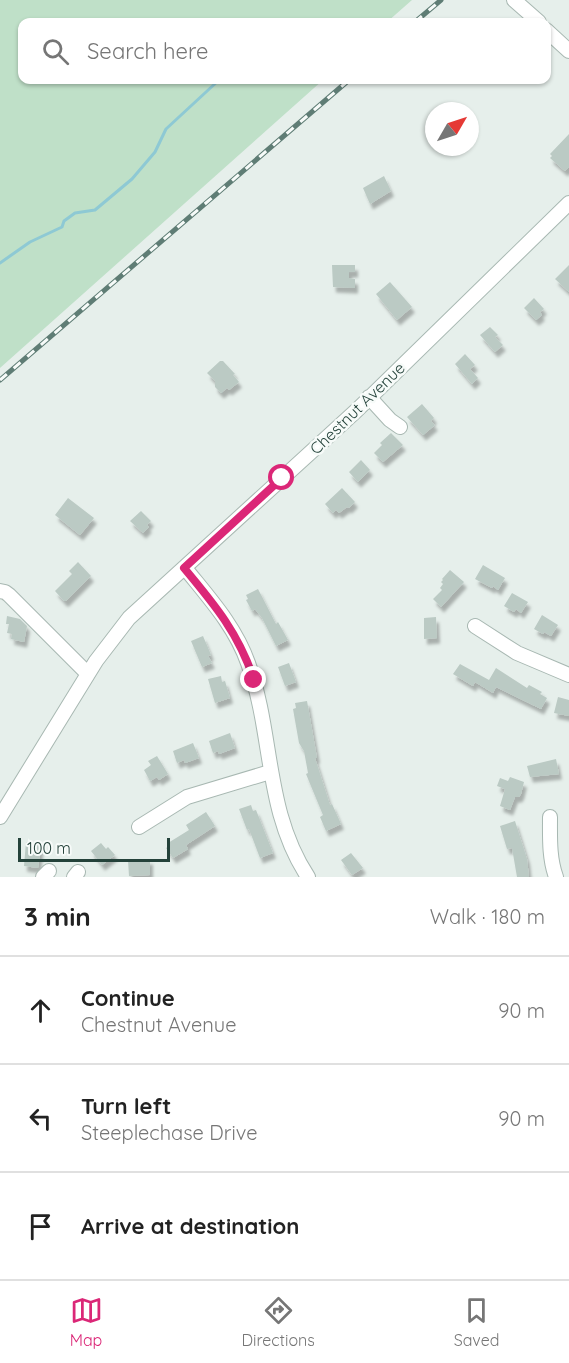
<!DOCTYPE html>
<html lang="en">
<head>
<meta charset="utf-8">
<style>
	:root { --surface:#fff; --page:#f2f2f2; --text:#222; --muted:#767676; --line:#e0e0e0; --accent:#db2777 }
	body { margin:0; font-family:Quicksand,sans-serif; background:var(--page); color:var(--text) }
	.compass { position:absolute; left:425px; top:102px; width:54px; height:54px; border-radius:50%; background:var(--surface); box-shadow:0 2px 4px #0004; rotate:51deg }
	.scale { position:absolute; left:18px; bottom:15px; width:152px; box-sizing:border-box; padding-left:6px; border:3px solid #24423a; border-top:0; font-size:16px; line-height:21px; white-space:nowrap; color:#24423a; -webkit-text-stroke:4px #f7fbf9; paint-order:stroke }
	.stop { position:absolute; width:18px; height:18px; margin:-14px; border:4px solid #db2777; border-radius:50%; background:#fff }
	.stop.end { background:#db2777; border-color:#fff; box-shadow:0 2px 6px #0008 }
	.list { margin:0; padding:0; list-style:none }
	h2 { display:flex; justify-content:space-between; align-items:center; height:78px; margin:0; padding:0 24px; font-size:26px }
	h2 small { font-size:20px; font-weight:400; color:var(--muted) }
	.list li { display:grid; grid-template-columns:39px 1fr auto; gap:18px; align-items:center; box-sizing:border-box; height:108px; padding:0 24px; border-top:2px solid var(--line) }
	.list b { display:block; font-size:22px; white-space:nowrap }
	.list p { margin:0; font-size:20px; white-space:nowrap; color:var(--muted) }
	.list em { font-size:20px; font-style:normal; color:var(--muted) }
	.icon { flex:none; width:33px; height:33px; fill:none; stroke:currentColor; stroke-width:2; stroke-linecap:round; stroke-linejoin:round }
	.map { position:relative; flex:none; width:569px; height:877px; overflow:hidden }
	.search { position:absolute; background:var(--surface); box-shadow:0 2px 4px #0004; left:18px; right:18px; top:18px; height:66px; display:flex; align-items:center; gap:15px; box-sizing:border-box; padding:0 21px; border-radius:12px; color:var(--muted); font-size:22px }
	.sheet { height:402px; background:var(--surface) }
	nav { display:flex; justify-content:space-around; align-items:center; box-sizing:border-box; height:84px; border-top:2px solid var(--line); background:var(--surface); font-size:16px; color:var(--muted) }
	nav a { display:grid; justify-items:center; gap:3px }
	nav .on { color:var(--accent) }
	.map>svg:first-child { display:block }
	.green { fill:#bfe0c8 }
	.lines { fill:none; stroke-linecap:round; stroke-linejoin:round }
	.stream { stroke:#8ec9d4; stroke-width:3 }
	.building { fill:#bbcac4; filter:url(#shadow) }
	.minor-casing { stroke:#a8b8b2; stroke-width:16 }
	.minor { stroke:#fff; stroke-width:14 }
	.rail-casing { stroke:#5f7d75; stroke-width:5 }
	.rail { stroke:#f7fbf9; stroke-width:3; stroke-dasharray:9; stroke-linecap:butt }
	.route { stroke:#db2777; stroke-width:8 }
	.labels { text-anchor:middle; stroke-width:5; stroke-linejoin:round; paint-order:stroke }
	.street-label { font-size:16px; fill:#24423a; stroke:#f7fbf9 }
</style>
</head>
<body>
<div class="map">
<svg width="569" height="877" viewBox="0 0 569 877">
	<defs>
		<filter id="shadow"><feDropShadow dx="3" dy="5.5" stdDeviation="1.5" flood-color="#0004"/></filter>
	</defs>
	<rect width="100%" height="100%" fill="#e6efeb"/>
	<path class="green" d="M 0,0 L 412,0 L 387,22 L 22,22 L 22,80 L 323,80 L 0,368 Z"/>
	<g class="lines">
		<path class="stream" d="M 0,263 L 30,242 L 62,227 L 64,221 L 75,213 L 95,210 L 132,179 L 155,152 L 166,129 L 219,80"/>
	</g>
	<path class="building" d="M 569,134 L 569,167 L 565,171 L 550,158 L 552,156 L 550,154 Z
		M 384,176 L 391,191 L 370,204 L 363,188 Z
		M 332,265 L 355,265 L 355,272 L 349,272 L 349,278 L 355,279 L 355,288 L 333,287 Z
		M 569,265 L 569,292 L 555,279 Z
		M 390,282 L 412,307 L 397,320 L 376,294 Z
		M 534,298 L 544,309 L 540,312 L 542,315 L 536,320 L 524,308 Z
		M 490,327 L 498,335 L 495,337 L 503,345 L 495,352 L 480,335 Z
		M 465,354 L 475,365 L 470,369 L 478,378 L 472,384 L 455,364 Z
		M 220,361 L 223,361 L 235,374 L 233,375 L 239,382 L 229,390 L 227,388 L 221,393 L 215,387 L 215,381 L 207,373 Z
		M 422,404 L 434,418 L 431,421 L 435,425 L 423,435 L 407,417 Z
		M 391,433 L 403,445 L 383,462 L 374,453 L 382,445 L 380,443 Z
		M 361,460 L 370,470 L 358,482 L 349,472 Z
		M 342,488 L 355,502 L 349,508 L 347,507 L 339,513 L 336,510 L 333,513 L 325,504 Z
		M 68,498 L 94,518 L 80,535 L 55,515 Z
		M 141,511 L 151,521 L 147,525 L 149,527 L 143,533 L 130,521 Z
		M 78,562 L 91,576 L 66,601 L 64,601 L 55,591 L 72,574 L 69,571 Z
		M 483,565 L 505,578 L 498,590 L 493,586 L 492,588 L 475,579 Z
		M 450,570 L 464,582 L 441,607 L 433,599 L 442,590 L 440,588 L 443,584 L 441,582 L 443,580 L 442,579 Z
		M 258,589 L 276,624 L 278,622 L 288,640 L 276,646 L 262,618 L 255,609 L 252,611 L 246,600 L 248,599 L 246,595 Z
		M 512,593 L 528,602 L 521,613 L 516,609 L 514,612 L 504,606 Z
		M 542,615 L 558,625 L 551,636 L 544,632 L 543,634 L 534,629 Z
		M 7,616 L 20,619 L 27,626 L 24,642 L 11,639 L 12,634 L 7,633 L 9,624 L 6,624 Z
		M 436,617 L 437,638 L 424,639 L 424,618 Z
		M 203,636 L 211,655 L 208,656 L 212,663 L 202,667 L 191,641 Z
		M 289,663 L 296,682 L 285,686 L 278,667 Z
		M 460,664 L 489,680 L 496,668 L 527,688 L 529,685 L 542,692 L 540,694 L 547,698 L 541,709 L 496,687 L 493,693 L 475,682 L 473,686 L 453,674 Z
		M 221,676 L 222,682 L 225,681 L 230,698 L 215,703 L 208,679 Z
		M 558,697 L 569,700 L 569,716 L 554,713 Z
		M 307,701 L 317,758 L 315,758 L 330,805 L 332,804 L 341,824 L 326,831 L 320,817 L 323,815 L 306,774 L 308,773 L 304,751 L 299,743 L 293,709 L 296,708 L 295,703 Z
		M 230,733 L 235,748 L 219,754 L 218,751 L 213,753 L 209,741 Z
		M 193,743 L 199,758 L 185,763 L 184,760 L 177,763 L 173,751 Z
		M 157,756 L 168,774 L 159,780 L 157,777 L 150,781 L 144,770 L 151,765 L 148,761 Z
		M 556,759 L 559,774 L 530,777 L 527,766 Z
		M 510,777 L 524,782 L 521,794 L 519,797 L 515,797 L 510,810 L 500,806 L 505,789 L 497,786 L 500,778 L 508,781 Z
		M 251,805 L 253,811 L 256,810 L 273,853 L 260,858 L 249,829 L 247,830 L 239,809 Z
		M 206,812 L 215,826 L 186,845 L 188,849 L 173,858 L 166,848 L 169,846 L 168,843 L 189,830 L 186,825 Z
		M 515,821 L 527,859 L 529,877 L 517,877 L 512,848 L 507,849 L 500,826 Z
		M 26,842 L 41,843 L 38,868 L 24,866 Z
		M 101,843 L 106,849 L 108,847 L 115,855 L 102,865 L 91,851 Z
		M 351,853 L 363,868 L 352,875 L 341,860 Z
		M 150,859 L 150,875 L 129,876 L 128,860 Z"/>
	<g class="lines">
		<g class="minor-casing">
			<path id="minor" d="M 514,0 L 539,22
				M 546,30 L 569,51
				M 369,397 L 390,420 L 400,427
				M 185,568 C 209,598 235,626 248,663 C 274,735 264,810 308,877
				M 0,591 L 5,592 L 9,595 L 88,674
				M 475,626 L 517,653 L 569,675
				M 0,817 L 96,661 L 129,618 L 357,410 L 569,203
				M 550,817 C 550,837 549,858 556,877
				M 139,827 L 187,797 L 270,772
				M 43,877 L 49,871
				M 74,877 L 78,872"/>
		</g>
		<use href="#minor" class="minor"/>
		<g class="rail-casing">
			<path id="rail" d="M 415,22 L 441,0
				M 0,380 L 349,80"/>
		</g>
		<use href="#rail" class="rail"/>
	</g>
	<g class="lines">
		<path class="route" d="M 254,680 C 239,634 215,605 184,568 L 282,478"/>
	</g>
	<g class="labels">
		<g class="street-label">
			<text transform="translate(357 408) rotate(-44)" y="6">Chestnut Avenue</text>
		</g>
	</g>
</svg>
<svg class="compass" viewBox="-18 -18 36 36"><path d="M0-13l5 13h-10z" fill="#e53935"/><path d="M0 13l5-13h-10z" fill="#767676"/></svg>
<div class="scale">100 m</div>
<div class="stop" style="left:282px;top:478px"></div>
<div class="stop end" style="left:254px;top:680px"></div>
<div class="search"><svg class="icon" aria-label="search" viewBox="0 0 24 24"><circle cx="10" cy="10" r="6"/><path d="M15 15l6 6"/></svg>Search here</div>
</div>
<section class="sheet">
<h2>3 min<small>Walk · 180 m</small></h2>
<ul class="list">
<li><svg class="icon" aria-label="ahead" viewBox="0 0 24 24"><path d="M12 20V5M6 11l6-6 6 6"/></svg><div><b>Continue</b><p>Chestnut Avenue</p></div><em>90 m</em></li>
<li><svg class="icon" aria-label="left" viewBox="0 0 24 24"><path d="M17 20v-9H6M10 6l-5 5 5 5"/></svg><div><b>Turn left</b><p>Steeplechase Drive</p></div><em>90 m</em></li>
<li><svg class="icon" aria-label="arrive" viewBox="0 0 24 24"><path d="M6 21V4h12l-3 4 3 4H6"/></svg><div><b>Arrive at destination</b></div></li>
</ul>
</section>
<nav>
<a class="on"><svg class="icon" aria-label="map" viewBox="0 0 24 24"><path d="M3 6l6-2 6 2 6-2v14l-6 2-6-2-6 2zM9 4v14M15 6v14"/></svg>Map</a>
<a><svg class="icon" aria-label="directions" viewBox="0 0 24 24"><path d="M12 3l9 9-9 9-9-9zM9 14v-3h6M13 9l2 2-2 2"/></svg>Directions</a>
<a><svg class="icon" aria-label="saved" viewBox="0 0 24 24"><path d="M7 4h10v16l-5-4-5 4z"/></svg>Saved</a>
</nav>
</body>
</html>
